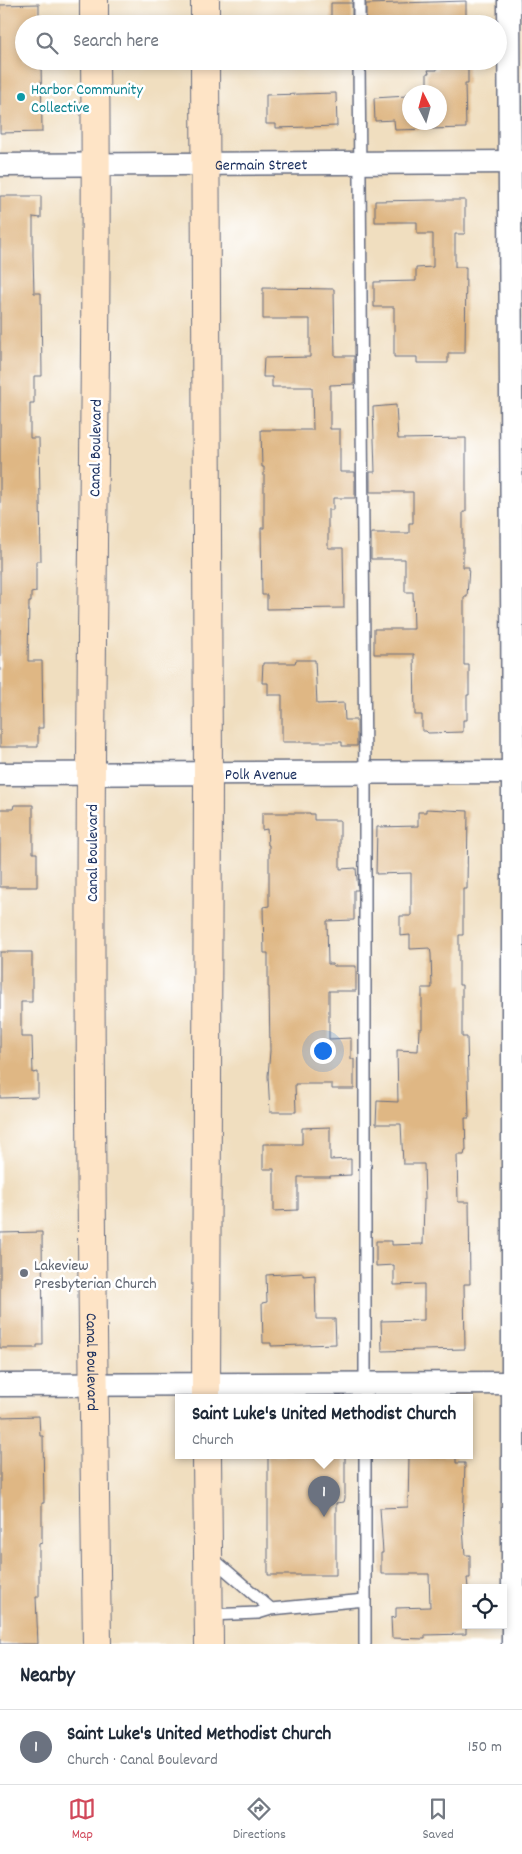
<!DOCTYPE html>
<html lang="en">
<head>
<meta charset="utf-8">
<style>
	:root { --surface:#fff; --page:#f2f2f3; --text:#1f2937; --muted:#747a83; --line:#e0e1e3; --accent:#d1495b }
	body { margin:0; font-family:Dekko,sans-serif; background:var(--page); color:var(--text) }
	.controls { position:absolute; right:15px; bottom:15px; display:grid; overflow:hidden; border-radius:0px; box-shadow:0 2px 8px #0003 }
	.controls button { width:45px; height:45px; display:grid; place-items:center; padding:0; border:0; border-bottom:1px solid var(--line); background:var(--surface); color:var(--text); font:25px sans-serif }
	.compass { position:absolute; left:402px; top:85px; width:45px; height:45px; border-radius:50%; background:var(--surface); box-shadow:0 2px 8px #0003; rotate:354deg }
	.you { position:absolute; left:322px; top:1050px; width:18px; height:18px; margin:-12px; border:4px solid #fff; border-radius:50%; background:#1a73e8; box-shadow:0 0 0 8px #1a73e833 }
	.badge { display:grid; place-items:center; width:32px; height:32px; border-radius:50%; background:var(--accent); color:#fff; font-size:16px; font-weight:700 }
	.pin { position:absolute; translate:-50% -41px; filter:drop-shadow(0 1px 2px #0008) }
	.pin::after { content:''; position:absolute; top:26px; width:18px; height:15px; background:inherit; clip-path:polygon(0 0,100% 0,50% 100%) }
	.popup { position:absolute; left:175px; top:1394px; width:298px; height:65px; box-sizing:border-box; display:grid; place-content:center; border-radius:0px; background:var(--surface); filter:drop-shadow(0 1px 4px #0005); font-size:16px; white-space:nowrap; color:var(--muted) }
	.popup b { font-size:19px; color:var(--text) }
	.popup::after { content:''; position:absolute; left:50%; top:100%; margin-left:-10px; border:10px solid transparent; border-top-color:var(--surface) }
	.list { margin:0; padding:0; list-style:none }
	h2 { display:flex; justify-content:space-between; align-items:center; height:65px; margin:0; padding:0 20px; font-size:21px }
	h2 small { font-size:16px; font-weight:400; color:var(--muted) }
	.list li { display:grid; grid-template-columns:32px 1fr auto; gap:15px; align-items:center; box-sizing:border-box; height:75px; padding:0 20px; border-top:1px solid var(--line) }
	.list b { display:block; font-size:19px; white-space:nowrap }
	.list p { margin:0; font-size:16px; white-space:nowrap; color:var(--muted) }
	.list em { font-size:16px; font-style:normal; color:var(--muted) }
	.icon { flex:none; width:28px; height:28px; fill:none; stroke:currentColor; stroke-width:2; stroke-linecap:round; stroke-linejoin:round }
	.map { position:relative; flex:none; width:522px; height:1644px; overflow:hidden }
	.search { position:absolute; background:var(--surface); box-shadow:0 2px 8px #0003; left:15px; right:15px; top:15px; height:55px; display:flex; align-items:center; gap:12px; box-sizing:border-box; padding:0 18px; border-radius:28px; color:var(--muted); font-size:19px }
	.sheet { height:140px; background:var(--surface) }
	nav { display:flex; justify-content:space-around; align-items:center; box-sizing:border-box; height:70px; border-top:1px solid var(--line); background:var(--surface); font-size:14px; color:var(--muted) }
	nav a { display:grid; justify-items:center; gap:2px }
	nav .on { color:var(--accent) }
	.map>svg:first-child { display:block }
	.building { fill:#dfb784 }
	.lines { fill:none; stroke-linecap:round; stroke-linejoin:round }
	.lane-casing { stroke:#666c80; stroke-width:14 }
	.street-casing { stroke:#666c80; stroke-width:25 }
	.secondary-casing { stroke:#666c80; stroke-width:30 }
	.lane { stroke:#fff; stroke-width:11 }
	.street { stroke:#fff; stroke-width:22 }
	.secondary { stroke:#fee4c6; stroke-width:28 }
	.culture-dot { fill:#0f9aa8; stroke:#fff; stroke-width:2 }
	.worship-dot { fill:#6b7280; stroke:#fff; stroke-width:2 }
	.labels { text-anchor:middle; stroke-width:5; stroke-linejoin:round; paint-order:stroke }
	.culture-label { font-size:16px; fill:#0d838f; stroke:#fff; text-anchor:start }
	.street-label { font-size:16px; fill:#1b2f5e; stroke:#fff }
	.worship-label { font-size:16px; fill:#5b616d; stroke:#fff; text-anchor:start }
</style>
</head>
<body>
<div class="map">
<svg width="522" height="1644" viewBox="0 0 522 1644">
	<rect width="100%" height="100%" fill="#fff"/>
	<filter id="ink" filterUnits="userSpaceOnUse"><feTurbulence type="fractalNoise" baseFrequency=".02" numOctaves="2"/><feDisplacementMap in="SourceGraphic" scale="10" xChannelSelector="R" yChannelSelector="G"/><feConvolveMatrix kernelMatrix="1 2 1 2 8 2 1 2 1" color-interpolation-filters="sRGB"/></filter>
	<filter id="wash" filterUnits="userSpaceOnUse"><feTurbulence type="fractalNoise" baseFrequency=".0096" numOctaves="4" result="noise"/><feDisplacementMap in="SourceGraphic" scale="20" xChannelSelector="R" yChannelSelector="G"/><feGaussianBlur stdDeviation="1.12" result="paint"/><feColorMatrix in="noise" values="0 0 0 0 0 0 0 0 0 0 0 0 0 0 0 0 0 1.4 0 .05"/><feComposite in="paint" operator="in"/></filter>
	<g filter="url(#wash)">
		<rect width="100%" height="100%" fill="#f0debf"/>
		<g id="blocks">
			<path class="building" d="M 466,1 L 466,24 L 419,24 L 419,21 L 366,21 L 366,4 Z
				M 331,3 L 352,3 L 352,24 L 331,24 Z
				M 39,4 L 39,24 L 24,24 L 24,61 L 41,61 L 42,132 L 0,133 L 0,5 Z
				M 437,61 L 468,61 L 468,84 L 465,84 L 466,128 L 395,130 L 394,120 L 375,121 L 374,98 L 407,96 L 406,94 L 410,94 L 410,122 L 440,122 L 440,92 L 427,92 L 427,73 L 429,73 L 428,70 L 437,70 Z
				M 336,93 L 337,126 L 276,128 L 276,124 L 266,124 L 266,95 Z
				M 0,196 L 41,196 L 41,218 L 33,217 L 33,255 L 34,293 L 41,293 L 42,376 L 34,376 L 34,403 L 30,403 L 30,438 L 39,438 L 41,561 L 36,561 L 36,592 L 31,593 L 31,602 L 29,602 L 28,661 L 42,661 L 43,728 L 38,728 L 38,747 L 0,747 Z
				M 432,200 L 465,200 L 465,234 L 455,234 L 455,267 L 466,267 L 465,353 L 448,353 L 448,363 L 417,363 L 417,357 L 394,357 L 394,307 L 374,307 L 374,282 L 416,281 L 416,268 L 433,267 L 433,234 L 417,234 L 417,222 L 375,222 L 375,201 Z
				M 263,288 L 334,289 L 335,356 L 354,356 L 354,384 L 330,385 L 330,429 L 340,429 L 340,472 L 355,472 L 355,498 L 333,498 L 333,510 L 328,510 L 328,548 L 343,548 L 344,608 L 267,609 L 267,595 L 262,595 L 261,528 L 264,528 L 264,467 L 262,467 L 261,430 L 313,430 L 312,387 L 272,387 L 272,377 L 263,377 L 264,358 L 310,357 L 310,319 L 263,319 Z
				M 396,405 L 398,439 L 466,438 L 466,512 L 463,512 L 463,567 L 469,567 L 467,597 L 464,597 L 464,665 L 469,665 L 469,695 L 467,695 L 467,720 L 463,720 L 463,732 L 428,733 L 426,731 L 422,731 L 422,715 L 415,715 L 414,654 L 374,654 L 374,629 L 414,629 L 413,592 L 405,592 L 405,559 L 371,559 L 371,533 L 409,533 L 409,523 L 413,523 L 413,492 L 370,492 L 370,472 L 375,472 L 373,407 Z
				M 296,660 L 315,660 L 317,704 L 344,703 L 345,720 L 357,720 L 357,746 L 342,746 L 342,742 L 282,742 L 282,695 L 268,695 L 268,683 L 262,683 L 263,663 L 295,663 Z
				M 14,805 L 33,805 L 33,853 L 37,853 L 37,887 L 0,887 L 0,809 L 13,809 Z
				M 426,809 L 468,811 L 467,889 L 463,889 L 463,935 L 459,935 L 459,985 L 462,985 L 462,1037 L 467,1037 L 469,1118 L 465,1118 L 466,1151 L 465,1151 L 464,1155 L 457,1155 L 458,1202 L 469,1202 L 470,1284 L 464,1284 L 465,1349 L 382,1351 L 381,1321 L 424,1320 L 424,1284 L 394,1285 L 394,1265 L 376,1266 L 376,1241 L 392,1241 L 392,1245 L 423,1244 L 424,1199 L 425,1199 L 424,1164 L 403,1164 L 401,1124 L 376,1124 L 377,1101 L 398,1102 L 397,1050 L 418,1051 L 419,1029 L 422,1029 L 422,988 L 432,988 L 431,954 L 430,948 L 410,949 L 410,935 L 400,936 L 400,916 L 411,916 L 411,873 L 376,874 L 377,827 L 418,826 L 418,812 L 426,812 Z
				M 262,813 L 310,813 L 310,814 L 314,814 L 314,820 L 340,820 L 340,869 L 356,868 L 358,890 L 354,890 L 354,920 L 327,921 L 328,964 L 332,964 L 333,966 L 356,966 L 356,991 L 329,991 L 329,1039 L 351,1038 L 351,1059 L 354,1059 L 354,1089 L 332,1089 L 332,1084 L 295,1084 L 296,1112 L 270,1112 L 268,1076 L 270,1051 L 269,987 L 268,987 L 268,953 L 264,953 L 263,907 L 269,906 L 269,845 L 268,845 L 267,829 L 262,830 Z
				M 0,952 L 32,952 L 32,1002 L 21,1002 L 21,1037 L 32,1037 L 33,1073 L 38,1072 L 38,1097 L 0,1098 Z
				M 330,1127 L 330,1160 L 351,1159 L 351,1175 L 330,1176 L 330,1177 L 298,1177 L 298,1210 L 274,1211 L 274,1169 L 263,1169 L 263,1144 L 302,1144 L 302,1128 Z
				M 42,1232 L 43,1345 L 37,1345 L 37,1348 L 0,1348 L 0,1233 Z
				M 303,1273 L 303,1276 L 315,1275 L 316,1319 L 335,1319 L 336,1344 L 271,1346 L 271,1343 L 263,1343 L 262,1303 L 267,1302 L 266,1275 Z
				M 39,1416 L 40,1436 L 43,1436 L 44,1503 L 42,1503 L 42,1543 L 39,1544 L 39,1597 L 36,1597 L 38,1644 L 0,1644 L 0,1417 Z
				M 268,1456 L 345,1456 L 345,1498 L 344,1502 L 336,1503 L 336,1575 L 268,1575 Z
				M 409,1456 L 456,1456 L 456,1463 L 465,1463 L 463,1528 L 465,1555 L 470,1555 L 470,1578 L 467,1578 L 468,1588 L 466,1588 L 466,1634 L 425,1635 L 425,1639 L 392,1638 L 391,1618 L 396,1617 L 396,1608 L 430,1607 L 429,1574 L 381,1574 L 381,1553 L 383,1553 L 380,1508 L 408,1507 Z"/>
		</g>
	</g>
	<g filter="url(#ink)">
		<use href="#blocks" fill-opacity="0" stroke="#666c80" stroke-width="1"/>
		<g class="lines">
			<g class="lane-casing">
				<path id="lane" d="M 359,0 L 359,24
					M 359,61 L 365,773 L 365,1398
					M 365,1456 L 365,1644
					M 212,1558 L 271,1609
					M 209,1615 L 258,1613 L 271,1609 L 365,1600"/>
			</g>
			<g class="street-casing">
				<g id="street">
					<path d="M 509,0 L 513,772 L 513,1644"/>
					<path id="s1" d="M 0,165 L 522,162"/>
					<path id="s2" d="M 0,774 L 522,772"/>
					<path d="M 0,1385 L 522,1383"/>
				</g>
			</g>
			<g class="secondary-casing">
				<g id="secondary">
					<path d="M 94,0 L 94,24"/>
					<path d="M 205,24 L 205,0"/>
					<path id="s3" d="M 95,61 C 98,297 92,533 91,769 C 89,1061 93,1352 97,1644"/>
					<path d="M 205,61 L 208,773 L 206,1398"/>
					<path d="M 207,1456 L 209,1644"/>
				</g>
			</g>
			<use href="#lane" class="lane"/>
			<use href="#street" class="street"/>
			<use href="#secondary" class="secondary"/>
		</g>
	</g>
	<circle class="culture-dot" cx="21" cy="97" r="5"/>
	<circle class="worship-dot" cx="24" cy="1273" r="5"/>
	<g class="labels">
		<g class="culture-label">
			<text x="31" y="94">Harbor Community<tspan x="31" dy="18">Collective</tspan></text>
		</g>
		<g class="street-label">
			<text dy="6" stroke="none"><textPath href="#s1" startOffset="261">Germain Street</textPath></text>
			<text transform="translate(94 448) rotate(-89)" y="6">Canal Boulevard</text>
			<text dy="6" stroke="none"><textPath href="#s2" startOffset="261">Polk Avenue</textPath></text>
			<text transform="translate(91 853) rotate(-90)" y="6">Canal Boulevard</text>
			<text dy="6" stroke="none"><textPath href="#s3" startOffset="1301">Canal Boulevard</textPath></text>
		</g>
		<g class="worship-label">
			<text x="34" y="1270">Lakeview<tspan x="34" dy="18">Presbyterian Church</tspan></text>
		</g>
	</g>
</svg>
<div class="controls">
<button><svg class="icon" aria-label="locate" viewBox="0 0 24 24"><circle cx="12" cy="12" r="6"/><path d="M12 2v4M12 18v4M2 12h4M18 12h4"/></svg></button>
</div>
<svg class="compass" viewBox="-18 -18 36 36"><path d="M0-13l5 13h-10z" fill="#e53935"/><path d="M0 13l5-13h-10z" fill="#747a83"/></svg>
<div class="you"></div>
<div class="pin badge" style="left:324px;top:1517px;background:#6b7280">1</div>
<div class="popup"><b>Saint Luke's United Methodist Church</b>Church</div>
<div class="search"><svg class="icon" aria-label="search" viewBox="0 0 24 24"><circle cx="10" cy="10" r="6"/><path d="M15 15l6 6"/></svg>Search here</div>
</div>
<section class="sheet">
<h2>Nearby<small></small></h2>
<ul class="list">
<li><span class="badge" style="background:#6b7280">1</span><div><b>Saint Luke's United Methodist Church</b><p>Church · Canal Boulevard</p></div><em>150 m</em></li>
</ul>
</section>
<nav>
<a class="on"><svg class="icon" aria-label="map" viewBox="0 0 24 24"><path d="M3 6l6-2 6 2 6-2v14l-6 2-6-2-6 2zM9 4v14M15 6v14"/></svg>Map</a>
<a><svg class="icon" aria-label="directions" viewBox="0 0 24 24"><path d="M12 3l9 9-9 9-9-9zM9 14v-3h6M13 9l2 2-2 2"/></svg>Directions</a>
<a><svg class="icon" aria-label="saved" viewBox="0 0 24 24"><path d="M7 4h10v16l-5-4-5 4z"/></svg>Saved</a>
</nav>
</body>
</html>
